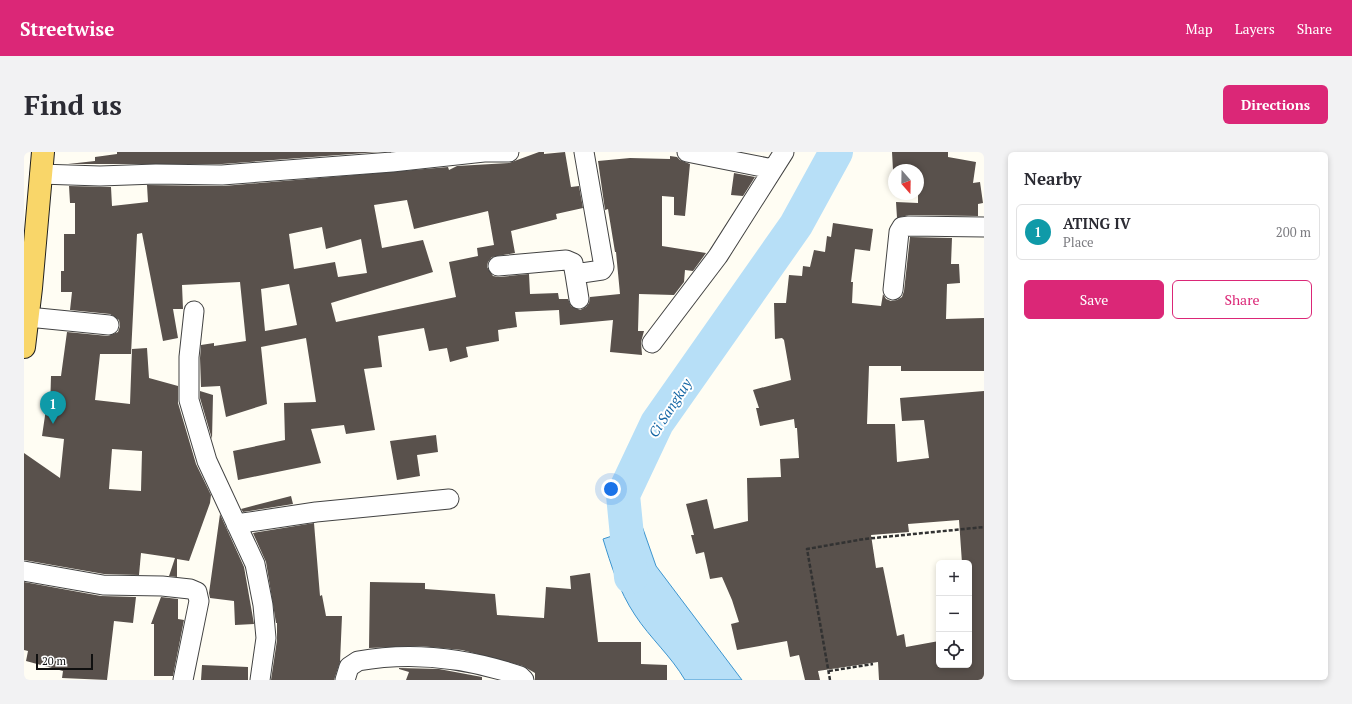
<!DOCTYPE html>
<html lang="en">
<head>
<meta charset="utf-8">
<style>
	:root { --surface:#fff; --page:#f2f2f3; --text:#2b2b33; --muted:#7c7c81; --line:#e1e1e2; --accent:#db2777 }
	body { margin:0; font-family:"PT Serif",serif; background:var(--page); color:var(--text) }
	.controls { position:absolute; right:12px; bottom:12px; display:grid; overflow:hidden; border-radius:6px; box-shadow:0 2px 6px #0003 }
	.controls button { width:36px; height:36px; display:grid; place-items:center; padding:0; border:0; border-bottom:1px solid var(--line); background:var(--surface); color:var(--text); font:20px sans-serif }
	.compass { position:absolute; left:864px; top:12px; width:36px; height:36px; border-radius:50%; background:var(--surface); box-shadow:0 2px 6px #0003; rotate:160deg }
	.scale { position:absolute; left:12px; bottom:10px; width:57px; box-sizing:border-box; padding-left:4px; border:2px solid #101010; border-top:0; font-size:11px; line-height:14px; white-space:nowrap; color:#101010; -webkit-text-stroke:3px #fff; paint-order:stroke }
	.you { position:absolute; left:587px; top:337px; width:14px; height:14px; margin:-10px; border:3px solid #fff; border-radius:50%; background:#1a73e8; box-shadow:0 0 0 6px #1a73e833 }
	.badge { display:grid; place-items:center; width:26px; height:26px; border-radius:50%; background:var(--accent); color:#fff; font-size:13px; font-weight:700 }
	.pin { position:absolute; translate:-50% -33px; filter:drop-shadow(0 1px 2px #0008) }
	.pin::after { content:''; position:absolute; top:21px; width:14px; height:12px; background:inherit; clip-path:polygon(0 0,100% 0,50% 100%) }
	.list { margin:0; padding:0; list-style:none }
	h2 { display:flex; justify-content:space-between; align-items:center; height:52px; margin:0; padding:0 16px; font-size:17px }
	h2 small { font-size:13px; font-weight:400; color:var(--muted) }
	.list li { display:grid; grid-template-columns:26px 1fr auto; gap:12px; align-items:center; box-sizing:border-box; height:56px; margin:0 8px 8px; padding:0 8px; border:1px solid var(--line); border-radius:6px }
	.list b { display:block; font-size:15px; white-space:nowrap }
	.list p { margin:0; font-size:13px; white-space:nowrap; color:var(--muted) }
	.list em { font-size:13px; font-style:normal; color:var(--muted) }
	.actions { display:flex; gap:8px; padding:12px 16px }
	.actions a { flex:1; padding:9px 0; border:1px solid var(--accent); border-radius:6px; text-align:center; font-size:14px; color:var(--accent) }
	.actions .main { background:var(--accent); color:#fff }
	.icon { flex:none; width:22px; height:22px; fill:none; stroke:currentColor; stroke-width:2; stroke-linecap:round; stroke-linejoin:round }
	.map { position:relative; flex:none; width:960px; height:528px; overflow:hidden; border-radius:6px }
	header { display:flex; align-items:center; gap:24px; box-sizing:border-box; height:56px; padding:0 20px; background:var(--accent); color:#fff }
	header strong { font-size:19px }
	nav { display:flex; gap:22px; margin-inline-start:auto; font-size:14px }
	.intro { display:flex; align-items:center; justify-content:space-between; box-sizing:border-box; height:96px; padding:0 24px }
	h1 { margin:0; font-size:28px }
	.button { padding:10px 18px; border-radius:6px; background:var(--accent); color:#fff; font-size:14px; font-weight:700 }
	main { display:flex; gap:24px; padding:0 24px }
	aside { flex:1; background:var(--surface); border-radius:6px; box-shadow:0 2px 6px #0003 }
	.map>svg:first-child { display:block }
	.water { fill:#b7dff7; stroke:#3d95cf }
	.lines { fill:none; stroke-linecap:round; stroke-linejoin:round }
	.river { stroke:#b7dff7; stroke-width:34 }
	.building { fill:#59514c; fill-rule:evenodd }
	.street-casing { stroke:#434343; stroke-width:21 }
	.primary-casing { stroke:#212121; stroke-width:24 }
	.path { stroke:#323232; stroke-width:2.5; stroke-dasharray:4 2; stroke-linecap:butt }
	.street { stroke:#fff; stroke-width:19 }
	.primary { stroke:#f9d669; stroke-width:22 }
	.labels { text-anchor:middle; stroke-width:4; stroke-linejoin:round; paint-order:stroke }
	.water-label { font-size:14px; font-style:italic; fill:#1667a5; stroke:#fff }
</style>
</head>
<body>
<header>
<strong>Streetwise</strong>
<nav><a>Map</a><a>Layers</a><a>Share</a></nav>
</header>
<div class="intro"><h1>Find us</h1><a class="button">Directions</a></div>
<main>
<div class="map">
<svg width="960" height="528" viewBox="0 0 960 528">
	<rect width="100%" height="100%" fill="#fffdf3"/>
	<path class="water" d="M 618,374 L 632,414 L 718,528 L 661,528 C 647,504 626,486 611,463 C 595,439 587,413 579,387 Z"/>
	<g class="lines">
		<path class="river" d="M 607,425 L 599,343 L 633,271 L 772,73 L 812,0"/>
	</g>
	<path class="building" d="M 93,0 L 354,0 L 198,12 L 44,12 L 71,9 L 71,5 L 93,2 Z
		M 515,0 L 520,0 L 520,2 L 541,0 L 547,35 L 555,34 L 559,56 L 532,62 L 533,67 L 487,79 L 491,101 L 468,105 L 464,110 L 463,115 L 469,124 L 475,125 L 505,122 L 506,142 L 534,141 L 535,147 L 544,147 L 547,154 L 556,158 L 562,155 L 565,151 L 566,145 L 596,142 L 592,100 L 591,100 L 584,57 L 581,58 L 574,9 L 606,6 L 646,7 L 646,4 L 653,5 L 656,8 L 666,12 L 661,64 L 650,63 L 650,45 L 638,44 L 638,94 L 682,101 L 669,119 L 661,118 L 660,130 L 650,143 L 615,142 L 614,179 L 620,179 L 617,190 L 618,203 L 586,200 L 589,168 L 536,173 L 535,158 L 491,160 L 493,175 L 474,178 L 475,189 L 442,195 L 444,205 L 426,210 L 423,196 L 405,199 L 400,176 L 354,184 L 358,215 L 340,217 L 351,278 L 322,282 L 320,273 L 287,277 L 297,311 L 214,328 L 209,299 L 261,288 L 260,251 L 292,250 L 282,186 L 237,195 L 243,252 L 202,265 L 196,234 L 177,235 L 176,206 L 177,193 L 190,191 L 190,194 L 222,189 L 216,130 L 158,133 L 159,157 L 149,157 L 154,186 L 139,189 L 118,81 L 113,82 L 107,202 L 76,202 L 71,248 L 106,252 L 108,197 L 123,196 L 125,226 L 154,234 L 154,251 L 172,312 L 187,343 L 186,351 L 165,409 L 153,407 L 153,425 L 145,424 L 151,406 L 117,401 L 115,423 L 80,422 L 0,408 L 0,301 L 36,326 L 40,287 L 18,284 L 22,257 L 26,258 L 27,224 L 37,224 L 43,180 L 84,184 L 94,180 L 96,174 L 95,168 L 86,162 L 46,158 L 48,140 L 37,140 L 37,119 L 40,119 L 40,82 L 51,82 L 51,51 L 46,51 L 45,34 L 87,35 L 88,54 L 124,50 L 123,33 L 199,34 L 424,15 L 425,18 L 433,14 L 485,11 ZM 383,48 L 390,77 L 464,59 L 470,93 L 453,96 L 454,104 L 425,110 L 432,145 L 312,170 L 307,151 L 409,120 L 399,88 L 358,96 L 350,53 ZM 298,75 L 302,97 L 337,87 L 343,121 L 314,125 L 311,110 L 270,117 L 265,82 ZM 265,132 L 273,173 L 241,179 L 237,137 ZM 88,297 L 118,299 L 117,339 L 85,337 Z
		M 868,0 L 924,0 L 924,5 L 952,10 L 949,31 L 956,30 L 959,51 L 954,52 L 954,64 L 885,63 L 873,66 L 872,50 L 894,51 L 894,18 L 869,18 Z
		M 710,21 L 731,25 L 719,44 L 707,43 Z
		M 809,71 L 849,77 L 846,99 L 831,97 L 827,130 L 829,130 L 828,151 L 857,154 L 859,142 L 862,147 L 867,149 L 873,148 L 878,145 L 880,139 L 886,85 L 928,86 L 927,112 L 935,112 L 936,131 L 923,132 L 922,167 L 960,166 L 960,219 L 877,219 L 877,214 L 845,214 L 843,272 L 871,272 L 873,310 L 905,306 L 900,268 L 878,269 L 876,246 L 960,239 L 960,528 L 855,528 L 854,510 L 794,519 L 796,528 L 781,528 L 775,503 L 766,505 L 763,489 L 713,498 L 707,472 L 715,470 L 708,448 L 698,425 L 686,427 L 680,400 L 672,402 L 667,383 L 670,383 L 662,352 L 683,347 L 690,377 L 724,369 L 723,326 L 757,325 L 756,307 L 775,306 L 773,276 L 771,276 L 770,267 L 736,274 L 732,256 L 735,256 L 729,238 L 767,228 L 760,188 L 758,186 L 751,187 L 750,151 L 762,151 L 765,123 L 778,124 L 779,114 L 786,115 L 790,98 L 801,100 L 803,84 L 807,85 ZM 935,368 L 938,411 L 945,411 L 945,513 L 915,513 L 915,489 L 882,495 L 880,482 L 873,484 L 859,415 L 852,416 L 847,383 L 885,380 L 884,372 Z
		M 176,239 L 189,243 L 188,287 L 176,246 Z
		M 412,283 L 414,300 L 393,303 L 396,324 L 373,328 L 366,289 Z
		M 267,344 L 269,352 L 219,360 L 217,357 Z
		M 196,362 L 220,415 L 230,472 L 211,473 L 210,449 L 186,446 L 185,441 Z
		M 290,371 L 296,444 L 298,443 L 302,464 L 318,464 L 316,510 L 310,528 L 247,528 L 253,488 L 253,471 L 252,471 L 242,410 L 229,381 Z
		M 566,421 L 574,490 L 617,490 L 617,512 L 643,513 L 643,528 L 511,528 L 511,521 L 499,514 L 438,498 L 396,494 L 345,496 L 346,430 L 401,431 L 401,437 L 471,442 L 473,463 L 520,466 L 522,435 L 547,437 L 546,424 Z
		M 0,430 L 77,444 L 112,445 L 109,471 L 90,469 L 83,528 L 38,526 L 39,519 L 2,509 L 4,499 L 0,498 Z
		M 137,445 L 154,447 L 154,467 L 160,468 L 149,524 L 130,524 L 130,472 L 127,472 Z
		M 178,513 L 224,515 L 224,528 L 177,528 Z
		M 375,516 L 415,517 L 458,525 L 458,528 L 382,528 L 385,520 L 375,517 Z"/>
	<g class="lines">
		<g class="street-casing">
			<path id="street" d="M 663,0 L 749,17
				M 16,22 L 76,24 L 132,22 L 198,23 L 368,10 L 460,0 L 485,0
				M 474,114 L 542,108 L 549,111 L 551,122 L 578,118 L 580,115 L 560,0
				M 551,122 L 555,147
				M 869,138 L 875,80 L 878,75 L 885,74 L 960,75
				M 170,159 L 165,205 L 165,248 L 183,309 L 231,412 L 239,453 L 242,486 L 236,528
				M 4,165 L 85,173
				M 628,191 L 694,104 L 760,0
				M 212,372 L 292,360 L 425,347
				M 0,419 L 79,433 L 138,434 L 166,437 L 173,440 L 175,449 L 159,528
				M 321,528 L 325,515 L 334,509 C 389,499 443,506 496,524 L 500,528"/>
		</g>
		<g class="primary-casing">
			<path id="primary" d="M 0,195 L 7,136 L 19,0"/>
		</g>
		<path class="path" d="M 805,519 L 849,512
			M 806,528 L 783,397 L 840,387 L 960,375"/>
		<use href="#street" class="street"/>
		<use href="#primary" class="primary"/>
	</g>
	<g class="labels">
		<g class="water-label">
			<text transform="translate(646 256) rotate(-57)" y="5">Ci Sangkuy</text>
		</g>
	</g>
</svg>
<div class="controls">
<button>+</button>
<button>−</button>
<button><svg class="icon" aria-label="locate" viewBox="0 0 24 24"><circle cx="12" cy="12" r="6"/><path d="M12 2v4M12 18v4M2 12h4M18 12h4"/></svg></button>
</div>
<svg class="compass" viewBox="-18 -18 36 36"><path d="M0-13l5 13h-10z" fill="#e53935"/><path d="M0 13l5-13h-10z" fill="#7c7c81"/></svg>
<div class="scale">20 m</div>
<div class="you"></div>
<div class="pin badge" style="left:29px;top:272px;background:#0f9aa8">1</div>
</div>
<aside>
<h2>Nearby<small></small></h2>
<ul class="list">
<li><span class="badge" style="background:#0f9aa8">1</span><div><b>ATING IV</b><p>Place</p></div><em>200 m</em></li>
</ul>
<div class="actions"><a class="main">Save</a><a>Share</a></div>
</aside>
</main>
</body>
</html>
